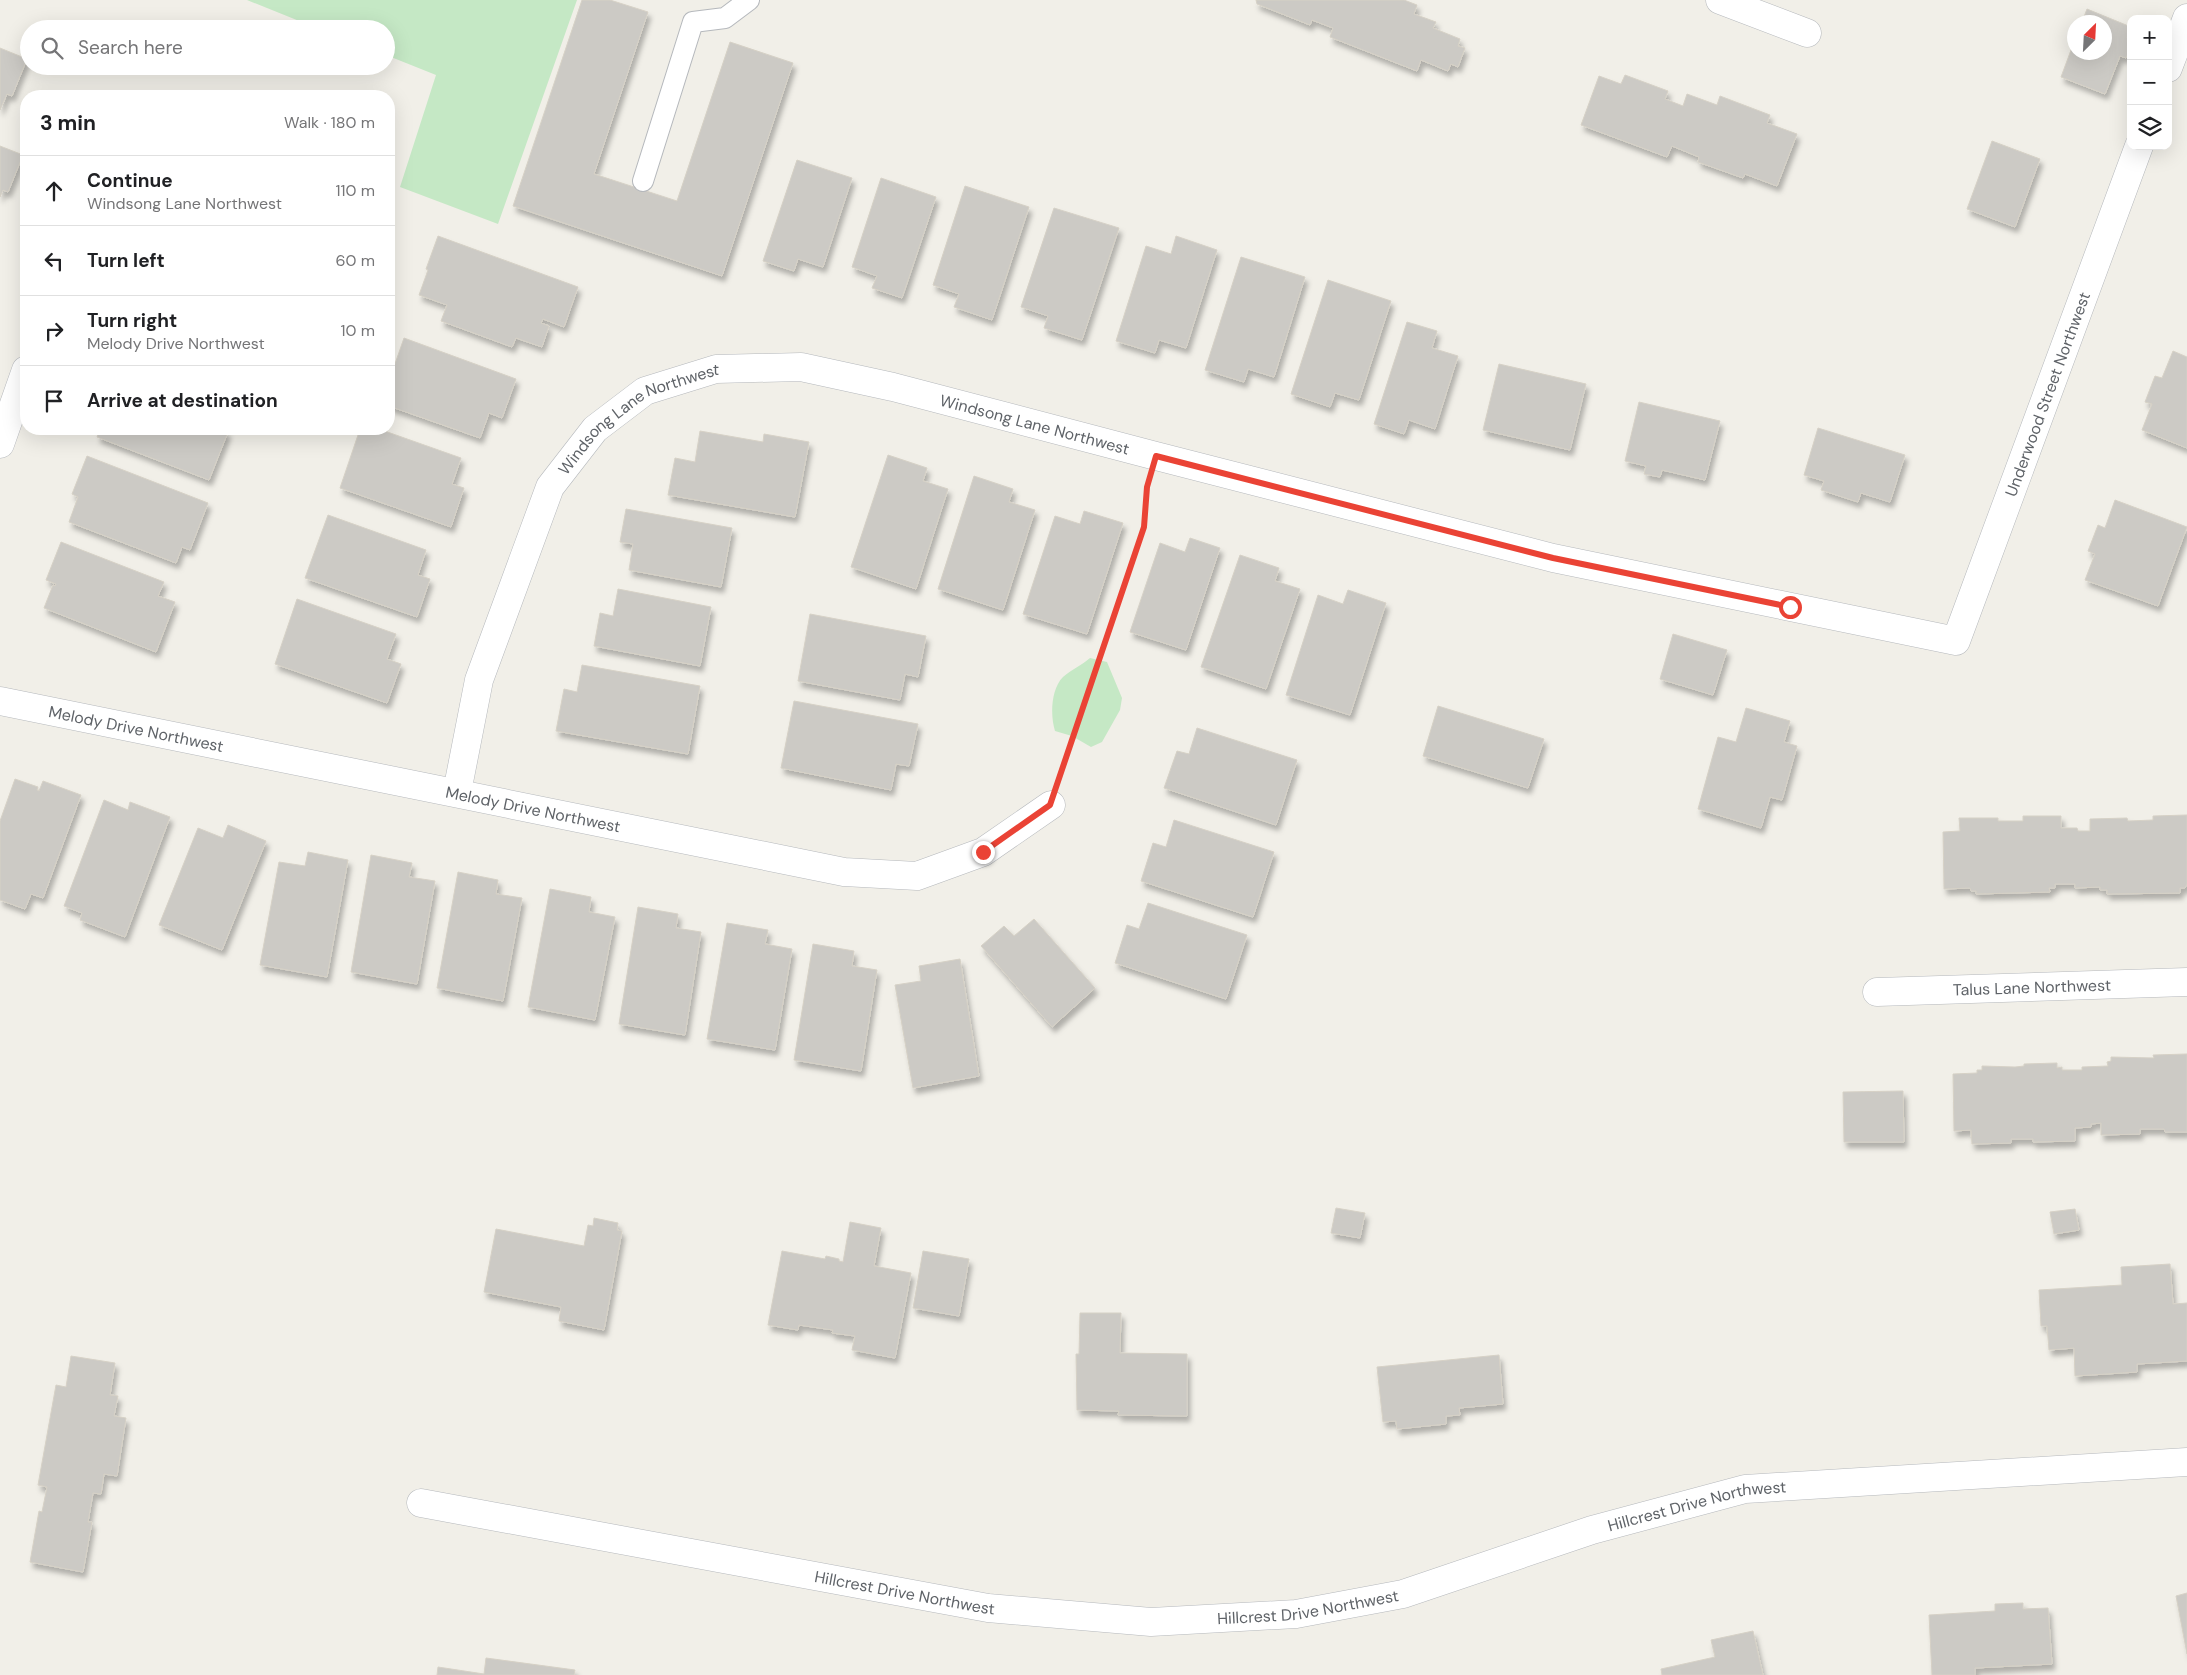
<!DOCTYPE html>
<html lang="en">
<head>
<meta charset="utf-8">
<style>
	:root { --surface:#fff; --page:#f6f6f6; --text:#202124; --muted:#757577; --line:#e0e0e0 }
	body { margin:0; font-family:"DM Sans",sans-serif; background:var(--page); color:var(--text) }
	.controls { position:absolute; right:15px; top:15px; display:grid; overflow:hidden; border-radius:10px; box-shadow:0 5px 20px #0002 }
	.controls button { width:45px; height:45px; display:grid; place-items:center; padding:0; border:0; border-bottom:1px solid var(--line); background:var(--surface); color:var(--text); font:25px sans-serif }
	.compass { position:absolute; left:2067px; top:15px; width:45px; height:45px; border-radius:50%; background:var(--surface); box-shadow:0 5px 20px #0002; rotate:24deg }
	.stop { position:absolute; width:15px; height:15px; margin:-11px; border:4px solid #ea4335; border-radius:50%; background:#fff }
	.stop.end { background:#ea4335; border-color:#fff; box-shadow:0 1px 5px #0008 }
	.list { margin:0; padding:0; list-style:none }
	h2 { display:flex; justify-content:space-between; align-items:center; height:65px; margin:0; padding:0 20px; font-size:21px }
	h2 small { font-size:16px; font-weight:400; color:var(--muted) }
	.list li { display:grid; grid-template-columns:32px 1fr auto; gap:15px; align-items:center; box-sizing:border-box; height:70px; padding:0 20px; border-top:1px solid var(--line) }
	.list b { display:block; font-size:19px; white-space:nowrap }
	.list p { margin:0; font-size:16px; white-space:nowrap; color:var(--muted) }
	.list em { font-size:16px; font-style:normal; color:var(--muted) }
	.icon { flex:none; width:28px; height:28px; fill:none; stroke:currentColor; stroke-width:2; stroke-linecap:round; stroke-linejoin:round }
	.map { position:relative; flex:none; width:2187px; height:1675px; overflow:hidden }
	.search { position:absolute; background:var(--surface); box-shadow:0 5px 20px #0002; left:20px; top:20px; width:375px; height:55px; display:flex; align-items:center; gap:12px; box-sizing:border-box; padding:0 18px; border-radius:28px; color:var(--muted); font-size:19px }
	.panel { position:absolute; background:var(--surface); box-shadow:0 5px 20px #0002; left:20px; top:90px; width:375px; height:345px; border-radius:20px }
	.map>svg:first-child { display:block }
	.green { fill:#c5e8c5 }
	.building { fill:#cccac5; stroke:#d6d1c6; filter:url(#shadow) }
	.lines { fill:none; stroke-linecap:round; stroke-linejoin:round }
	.lane-casing { stroke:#b5b8bc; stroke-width:22 }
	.street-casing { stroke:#b5b8bc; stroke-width:29 }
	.path { stroke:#9cc7a9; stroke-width:3; stroke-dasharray:5 2.5; stroke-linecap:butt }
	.lane { stroke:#fff; stroke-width:20 }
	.street { stroke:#fff; stroke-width:28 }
	.route { stroke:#ea4335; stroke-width:6 }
	.labels { text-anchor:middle; stroke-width:4; stroke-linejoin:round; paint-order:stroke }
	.street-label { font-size:16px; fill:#5f6368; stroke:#fff }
</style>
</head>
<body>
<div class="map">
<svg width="2187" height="1675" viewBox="0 0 2187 1675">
	<defs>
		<filter id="shadow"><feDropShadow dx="3" dy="5.5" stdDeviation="2.5" flood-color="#0004"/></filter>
	</defs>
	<rect width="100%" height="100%" fill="#f1efe8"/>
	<path class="green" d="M 247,0 L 577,0 L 498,224 L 400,187 L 436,75 L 386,55 L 386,29 L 319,29 Z
		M 1090,658 L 1107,662 L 1122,698 L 1120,710 L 1102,742 L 1091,747 L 1072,736 L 1055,731 C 1050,715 1051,689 1063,677 C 1071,670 1082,665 1090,658 Z"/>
	<path class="building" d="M 582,0 L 610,0 L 648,12 L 594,174 L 677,201 L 730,42 L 793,63 L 722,276 L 513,206 Z
		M 1256,0 L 1404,0 L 1417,5 L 1414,14 L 1436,22 L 1433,28 L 1460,39 L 1458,46 L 1465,48 L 1458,67 L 1451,64 L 1448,71 L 1421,60 L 1417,71 L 1330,37 L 1333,28 L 1312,20 L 1310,25 L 1257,4 Z
		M 2087,9 L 2131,27 L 2127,38 L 2131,40 L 2131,47 L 2126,58 L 2120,56 L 2105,94 L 2061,77 L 2074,42 L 2074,52 L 2104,52 L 2104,22 L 2082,22 Z
		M 0,48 L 27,59 L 12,96 L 7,94 L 0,110 Z
		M 1625,75 L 1668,91 L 1665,99 L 1683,106 L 1687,94 L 1717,105 L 1720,96 L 1770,115 L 1767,123 L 1797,134 L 1777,186 L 1745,174 L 1743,178 L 1698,162 L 1699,157 L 1672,146 L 1667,157 L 1581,125 L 1599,76 L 1621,84 Z
		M 1992,141 L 2040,159 L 2015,227 L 1967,209 Z
		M 0,146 L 23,155 L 8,192 L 3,190 L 0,197 Z
		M 797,160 L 852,178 L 823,267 L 798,259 L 794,271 L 763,261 Z
		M 881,178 L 936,197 L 902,298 L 872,288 L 877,276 L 852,267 Z
		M 965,186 L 1029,207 L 992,320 L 954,307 L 959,294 L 933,285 Z
		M 1054,208 L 1119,228 L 1082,340 L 1044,328 L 1048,316 L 1021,307 Z
		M 438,236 L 578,287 L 564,327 L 543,319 L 541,323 L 549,326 L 542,347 L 516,338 L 512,347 L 441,321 L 447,305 L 419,295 L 428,270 L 426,269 Z
		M 1176,236 L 1217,250 L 1186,348 L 1159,340 L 1155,353 L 1116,341 L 1146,246 L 1171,254 Z
		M 1241,257 L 1305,277 L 1274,377 L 1248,369 L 1244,382 L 1205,370 Z
		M 1328,280 L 1391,301 L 1359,400 L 1335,393 L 1330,407 L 1291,394 Z
		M 1407,322 L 1437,331 L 1432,348 L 1458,356 L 1435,429 L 1409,420 L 1404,434 L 1374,424 Z
		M 404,338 L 516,379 L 502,418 L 489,413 L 480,438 L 389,406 L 389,381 Z
		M 2173,351 L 2187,357 L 2187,448 L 2142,430 L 2152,404 L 2145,402 L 2155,376 L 2162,378 Z
		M 1499,364 L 1586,384 L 1570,450 L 1483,430 Z
		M 1639,402 L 1720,421 L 1705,480 L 1662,470 L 1660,477 L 1644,474 L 1646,466 L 1625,461 Z
		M 1818,428 L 1905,455 L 1890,502 L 1861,493 L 1858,502 L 1821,490 L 1824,481 L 1804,475 Z
		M 100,429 L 221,429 L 228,432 L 209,480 L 97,437 Z
		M 360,429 L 379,429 L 461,458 L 452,484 L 464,488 L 451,527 L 340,488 Z
		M 700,431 L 763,442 L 764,434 L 809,442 L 795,517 L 668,495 L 675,458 L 695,462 Z
		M 888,455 L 927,468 L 923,481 L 948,489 L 916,589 L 851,567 Z
		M 87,456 L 208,503 L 190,550 L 182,547 L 176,563 L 69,522 L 78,497 L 72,494 Z
		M 974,476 L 1013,489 L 1009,502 L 1035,510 L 1003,610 L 938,589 Z
		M 2115,500 L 2187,527 L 2158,606 L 2085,580 L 2095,554 L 2088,551 L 2098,525 L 2105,528 Z
		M 626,509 L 732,528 L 721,587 L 629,570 L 633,544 L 620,542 Z
		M 1084,511 L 1123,523 L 1087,634 L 1023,614 L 1055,516 L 1080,524 Z
		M 328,515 L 426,550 L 418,575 L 430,579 L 417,617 L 305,578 Z
		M 1190,538 L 1220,548 L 1186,650 L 1130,632 L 1160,543 L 1185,552 Z
		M 61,542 L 164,582 L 158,596 L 175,602 L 156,652 L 44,608 L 53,585 L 55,586 L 56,584 L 46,580 Z
		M 1240,555 L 1279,568 L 1275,581 L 1300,589 L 1266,689 L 1201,667 Z
		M 618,589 L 711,607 L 700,666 L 594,646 L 600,613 L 613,616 Z
		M 1348,590 L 1386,603 L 1350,715 L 1286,695 L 1318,595 L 1343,604 Z
		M 297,599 L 396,634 L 387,659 L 401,664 L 387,703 L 275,664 Z
		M 810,614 L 926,636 L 918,677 L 905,674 L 900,700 L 798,681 Z
		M 1673,634 L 1727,650 L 1713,695 L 1660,679 Z
		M 582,665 L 700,686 L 688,754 L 556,731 L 564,689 L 577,692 Z
		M 794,701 L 918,724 L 909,766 L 896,764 L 891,790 L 781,768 Z
		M 1438,706 L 1544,739 L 1528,788 L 1423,756 Z
		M 1746,708 L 1790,721 L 1784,742 L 1797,746 L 1782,800 L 1770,797 L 1761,828 L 1698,809 L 1718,737 L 1736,742 Z
		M 1197,728 L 1297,760 L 1276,825 L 1164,788 L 1177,751 L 1189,754 Z
		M 15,779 L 38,787 L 37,790 L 39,791 L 43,781 L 81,795 L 43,898 L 31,894 L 25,909 L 0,900 L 0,821 Z
		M 104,800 L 128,810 L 130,802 L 170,817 L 125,937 L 80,920 L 82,913 L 64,906 Z
		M 2187,815 L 2187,884 L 2185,888 L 2180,888 L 2180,893 L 2107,894 L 2107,890 L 2100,890 L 2100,887 L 2075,888 L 2075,884 L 2055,884 L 2055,888 L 2049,888 L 2050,892 L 1976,894 L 1976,891 L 1971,891 L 1970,888 L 1944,889 L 1943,832 L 1960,831 L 1959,818 L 1998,818 L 1998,821 L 2023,821 L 2023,816 L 2061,816 L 2061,828 L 2077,828 L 2078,831 L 2090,831 L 2090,819 L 2127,818 L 2128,821 L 2153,820 L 2153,816 Z
		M 1174,820 L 1274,852 L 1253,917 L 1141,881 L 1153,843 L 1166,847 Z
		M 228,825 L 266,841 L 222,950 L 159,925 L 198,828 L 223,838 Z
		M 308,852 L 348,860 L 327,977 L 260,965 L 279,862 L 305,866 Z
		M 371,855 L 412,863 L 409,877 L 435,881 L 417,984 L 351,972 Z
		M 458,872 L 498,880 L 496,894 L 522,898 L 503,1001 L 437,988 Z
		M 550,889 L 591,897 L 589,912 L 615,917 L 595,1020 L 528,1007 Z
		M 1148,903 L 1247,935 L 1226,999 L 1115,963 L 1127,925 L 1139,929 Z
		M 638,907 L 678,914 L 676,928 L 701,932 L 685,1035 L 619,1024 Z
		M 1034,919 L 1095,988 L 1052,1027 L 981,946 L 1004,926 L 1014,936 Z
		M 727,923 L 768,930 L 765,944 L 792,949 L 775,1050 L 707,1039 Z
		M 813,944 L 854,951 L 852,966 L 877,970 L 861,1071 L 794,1060 Z
		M 960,959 L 979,1076 L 913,1088 L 895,985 L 921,981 L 919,966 Z
		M 2187,1054 L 2187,1132 L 2165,1132 L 2164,1129 L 2140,1129 L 2140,1134 L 2101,1135 L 2101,1123 L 2091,1124 L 2091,1127 L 2075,1128 L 2075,1141 L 2033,1142 L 2033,1139 L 2011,1139 L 2011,1143 L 1972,1144 L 1971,1130 L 1954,1131 L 1953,1074 L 1977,1073 L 1977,1070 L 1982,1070 L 1982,1066 L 2015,1067 L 2024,1066 L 2024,1064 L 2057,1063 L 2057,1068 L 2062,1067 L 2062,1070 L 2082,1070 L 2082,1067 L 2108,1066 L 2107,1062 L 2111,1061 L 2111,1057 L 2154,1058 L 2153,1055 Z
		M 1903,1091 L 1904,1142 L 1844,1142 L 1843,1092 Z
		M 1336,1208 L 1365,1213 L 1360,1238 L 1331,1233 Z
		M 2075,1209 L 2079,1230 L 2054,1234 L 2050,1212 Z
		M 594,1218 L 618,1223 L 617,1230 L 622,1231 L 604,1330 L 559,1321 L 561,1307 L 484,1292 L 496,1229 L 584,1246 L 588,1225 L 593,1226 Z
		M 850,1222 L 881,1228 L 874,1266 L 911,1273 L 895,1358 L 852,1350 L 855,1336 L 832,1333 L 833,1330 L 799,1325 L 798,1330 L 768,1325 L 782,1251 L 825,1259 L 826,1256 L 839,1259 L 839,1261 L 843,1262 Z
		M 923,1251 L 969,1259 L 959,1316 L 913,1308 Z
		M 2170,1264 L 2173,1304 L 2187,1303 L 2187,1361 L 2137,1364 L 2137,1372 L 2075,1376 L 2074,1348 L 2049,1350 L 2047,1326 L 2041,1326 L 2039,1290 L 2122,1285 L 2121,1267 Z
		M 1080,1313 L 1121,1313 L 1120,1353 L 1187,1354 L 1187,1416 L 1118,1415 L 1119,1411 L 1077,1410 L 1076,1354 L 1079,1354 Z
		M 1499,1355 L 1503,1404 L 1459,1408 L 1460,1415 L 1446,1416 L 1446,1424 L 1397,1429 L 1396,1421 L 1383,1422 L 1377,1367 Z
		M 71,1356 L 115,1363 L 110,1395 L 118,1396 L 114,1416 L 126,1418 L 117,1476 L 104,1474 L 101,1494 L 93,1493 L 88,1522 L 92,1522 L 83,1572 L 30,1562 L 39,1511 L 42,1512 L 47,1487 L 38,1485 L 56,1385 L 66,1387 Z
		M 2187,1593 L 2187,1654 L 2176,1596 Z
		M 2023,1603 L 2023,1609 L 2048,1608 L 2052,1664 L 1975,1668 L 1975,1675 L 1932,1675 L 1929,1615 L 1995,1611 L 1995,1604 Z
		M 1753,1631 L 1763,1675 L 1662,1675 L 1661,1669 L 1715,1657 L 1711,1640 Z
		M 486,1658 L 575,1670 L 574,1675 L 437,1675 L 438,1667 L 484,1674 Z"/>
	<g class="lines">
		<g class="lane-casing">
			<path id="lane" d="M 643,181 L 693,22 L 725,18 L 749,0"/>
		</g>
		<g class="street-casing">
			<g id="street">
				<path d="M 1720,0 L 1807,33"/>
				<path d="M 2168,68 L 2187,18"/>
				<path d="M 0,444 L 26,370"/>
				<path id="s1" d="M 0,701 L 844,872 L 917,876 L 983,852 L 1051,805"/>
				<path id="s2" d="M 457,792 L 479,680 L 550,487 L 595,429 L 645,391 L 716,369 L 801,367 L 893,387 L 1156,456 L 1553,558 L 1956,641 L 2139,146"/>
				<path id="s3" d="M 1877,992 L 2187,982"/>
				<path id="s4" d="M 421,1503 L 988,1608 L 1151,1622 L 1296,1614 L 1403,1594 L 1592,1530 L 1745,1489 L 2187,1462"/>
			</g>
		</g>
		<path class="path" d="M 1061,773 L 1144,527 L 1147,488"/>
		<use href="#lane" class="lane"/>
		<use href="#street" class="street"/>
	</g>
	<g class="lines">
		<path class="route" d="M 983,852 L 1050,805 L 1144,527 L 1147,487 L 1156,456 L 1553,558 L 1790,607"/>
	</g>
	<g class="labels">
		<g class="street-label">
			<text dy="6" stroke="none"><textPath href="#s2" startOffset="2066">Underwood Street Northwest</textPath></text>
			<text dy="6" stroke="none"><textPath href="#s2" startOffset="436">Windsong Lane Northwest</textPath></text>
			<text dy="6" stroke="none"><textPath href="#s2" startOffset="856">Windsong Lane Northwest</textPath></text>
			<text dy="6" stroke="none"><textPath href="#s1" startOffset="139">Melody Drive Northwest</textPath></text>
			<text dy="6" stroke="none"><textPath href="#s1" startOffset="544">Melody Drive Northwest</textPath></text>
			<text dy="6" stroke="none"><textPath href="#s3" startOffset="155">Talus Lane Northwest</textPath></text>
			<text dy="6" stroke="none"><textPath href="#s4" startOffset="1302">Hillcrest Drive Northwest</textPath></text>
			<text dy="6" stroke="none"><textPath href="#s4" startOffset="492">Hillcrest Drive Northwest</textPath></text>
			<text dy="6" stroke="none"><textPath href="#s4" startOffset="898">Hillcrest Drive Northwest</textPath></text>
		</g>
	</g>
</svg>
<div class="controls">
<button>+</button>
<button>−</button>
<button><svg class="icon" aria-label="layers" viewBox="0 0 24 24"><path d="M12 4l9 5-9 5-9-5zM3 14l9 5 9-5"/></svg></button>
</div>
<svg class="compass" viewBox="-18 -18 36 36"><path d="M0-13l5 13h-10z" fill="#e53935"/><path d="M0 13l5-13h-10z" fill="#757577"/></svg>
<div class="stop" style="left:1790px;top:607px"></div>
<div class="stop end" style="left:983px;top:852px"></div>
<div class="search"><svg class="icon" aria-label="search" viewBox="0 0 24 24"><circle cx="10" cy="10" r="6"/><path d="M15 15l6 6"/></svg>Search here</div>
<section class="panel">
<h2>3 min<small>Walk · 180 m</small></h2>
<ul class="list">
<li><svg class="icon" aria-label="ahead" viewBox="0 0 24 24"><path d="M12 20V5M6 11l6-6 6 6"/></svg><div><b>Continue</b><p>Windsong Lane Northwest</p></div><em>110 m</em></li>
<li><svg class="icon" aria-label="left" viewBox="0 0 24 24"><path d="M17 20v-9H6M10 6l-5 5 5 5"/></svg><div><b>Turn left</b></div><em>60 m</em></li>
<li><svg class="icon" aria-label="right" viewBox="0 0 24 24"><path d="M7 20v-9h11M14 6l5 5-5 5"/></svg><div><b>Turn right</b><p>Melody Drive Northwest</p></div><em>10 m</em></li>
<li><svg class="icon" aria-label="arrive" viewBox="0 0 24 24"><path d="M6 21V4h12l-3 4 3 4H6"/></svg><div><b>Arrive at destination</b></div></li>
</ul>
</section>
</div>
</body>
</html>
